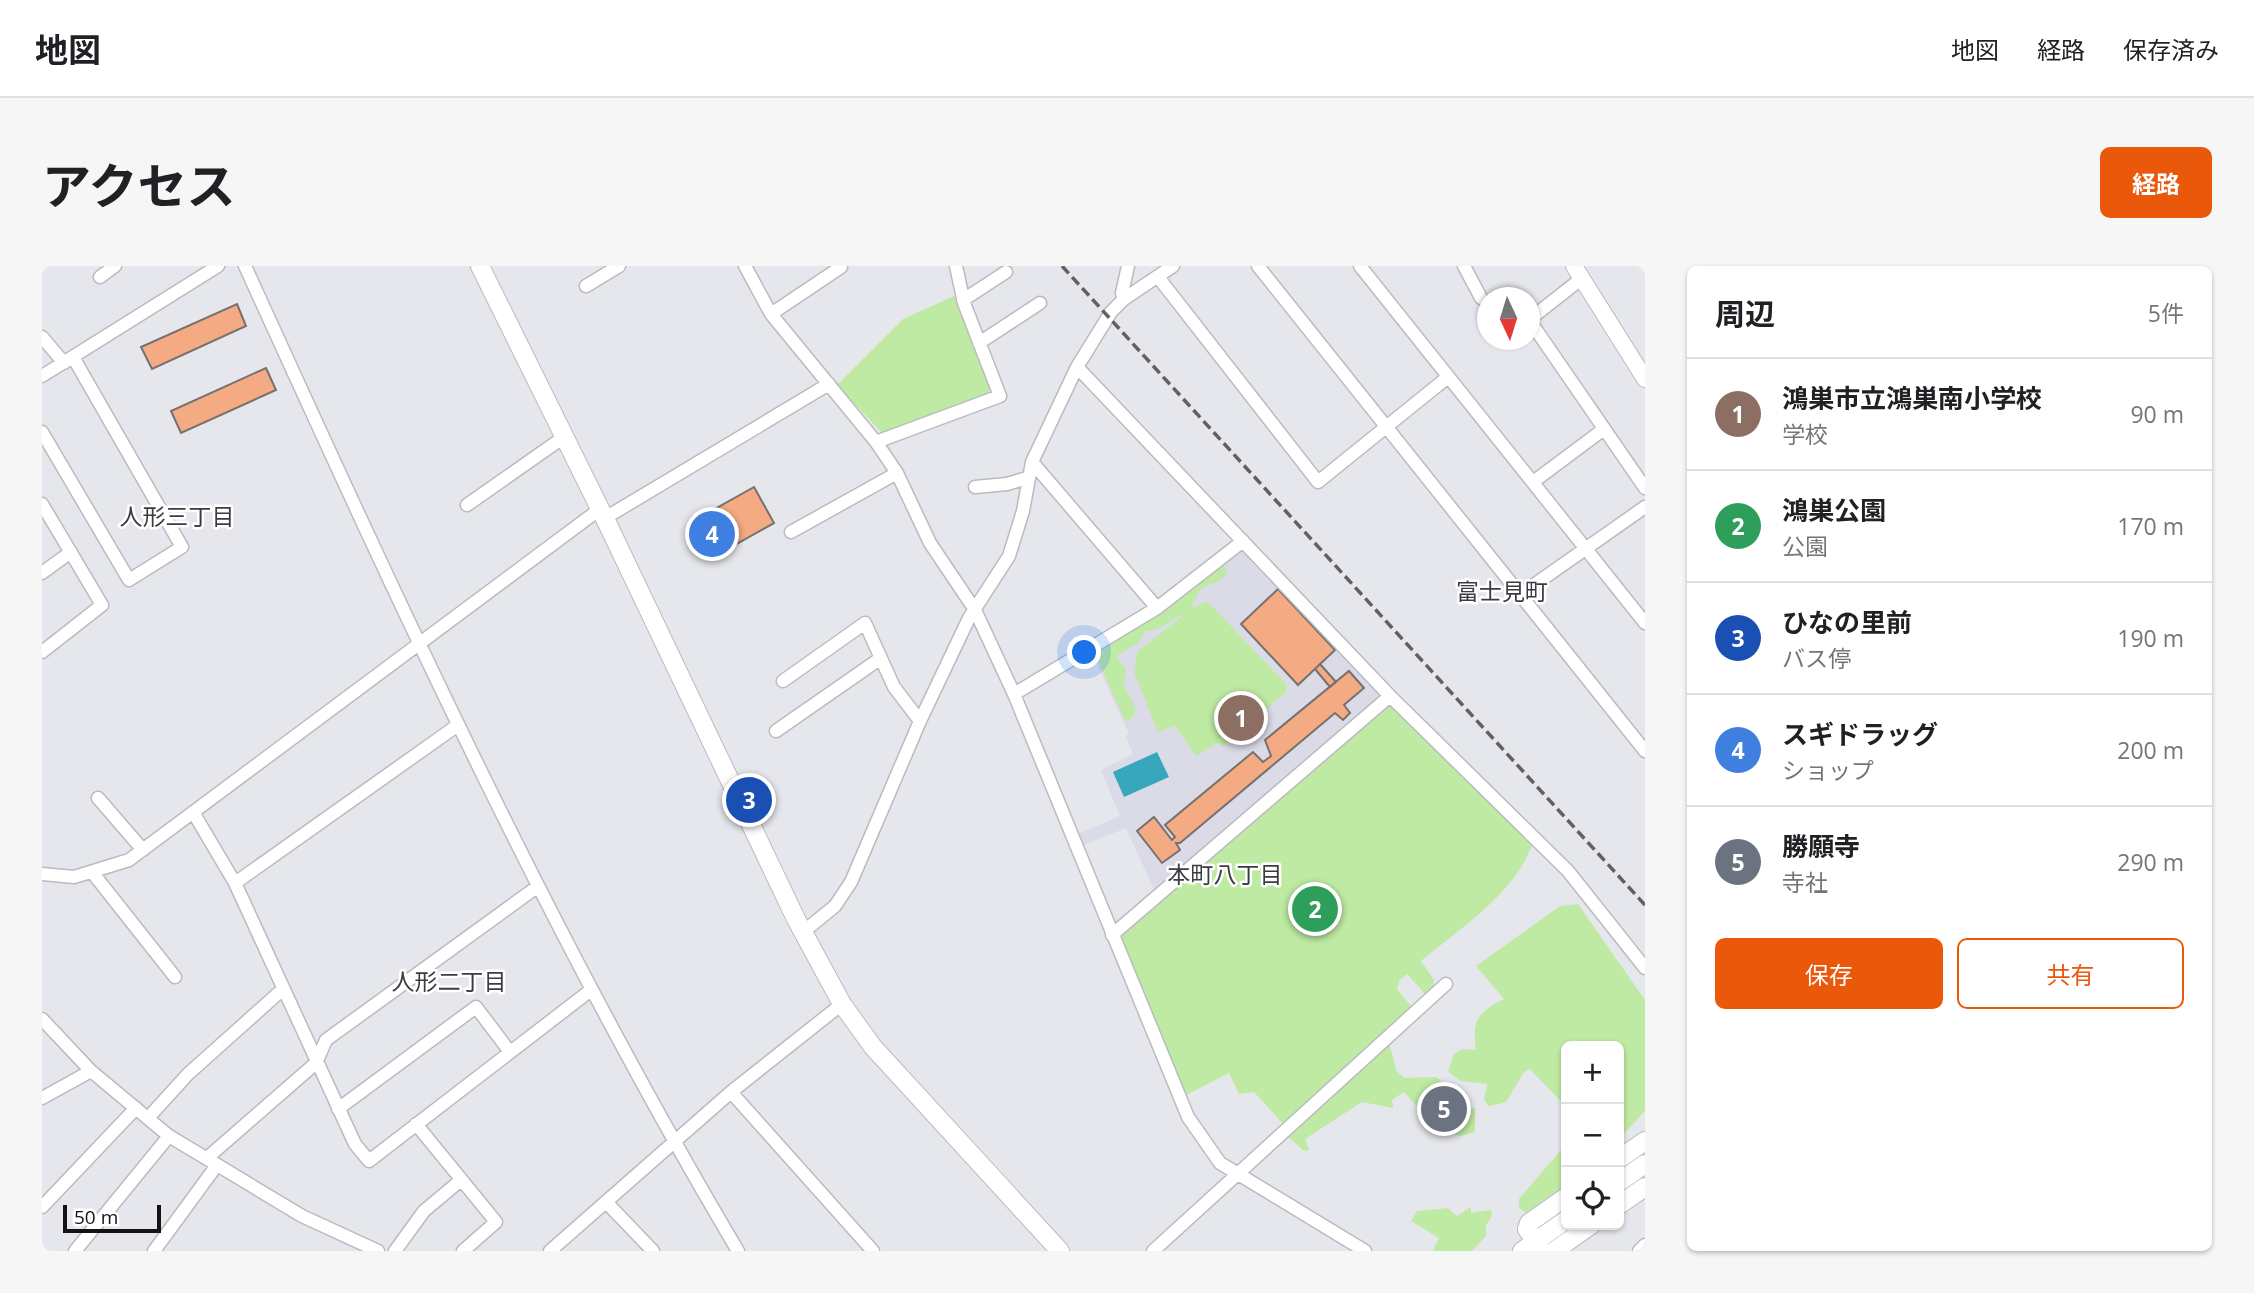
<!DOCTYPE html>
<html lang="ja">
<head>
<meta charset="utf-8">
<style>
	:root { --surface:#fff; --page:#f6f6f6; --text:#202124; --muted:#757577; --line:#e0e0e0; --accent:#ea580c }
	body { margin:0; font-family:"Open Sans","Noto Sans JP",sans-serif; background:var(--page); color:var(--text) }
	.controls { position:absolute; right:21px; bottom:21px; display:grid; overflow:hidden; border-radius:10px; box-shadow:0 2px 5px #0004 }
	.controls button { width:63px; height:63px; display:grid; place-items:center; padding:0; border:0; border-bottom:2px solid var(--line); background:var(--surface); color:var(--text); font:35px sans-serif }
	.compass { position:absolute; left:1435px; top:21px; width:63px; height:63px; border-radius:50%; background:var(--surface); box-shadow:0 2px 5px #0004; rotate:176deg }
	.scale { position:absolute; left:21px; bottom:18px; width:98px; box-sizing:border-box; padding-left:7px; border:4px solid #131315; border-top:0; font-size:19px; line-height:24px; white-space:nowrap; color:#131315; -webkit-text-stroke:5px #fff; paint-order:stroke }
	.you { position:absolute; left:1043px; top:387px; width:24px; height:24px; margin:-18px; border:5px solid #fff; border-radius:50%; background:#1a73e8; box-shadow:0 0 0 10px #1a73e833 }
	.badge { display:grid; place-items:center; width:46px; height:46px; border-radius:50%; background:var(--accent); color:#fff; font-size:23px; font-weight:700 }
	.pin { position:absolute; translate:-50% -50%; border:4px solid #fff; box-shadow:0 2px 7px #0006 }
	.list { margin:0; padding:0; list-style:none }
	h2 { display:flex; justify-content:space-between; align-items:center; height:91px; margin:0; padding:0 28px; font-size:30px }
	h2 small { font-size:23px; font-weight:400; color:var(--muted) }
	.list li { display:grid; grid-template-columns:46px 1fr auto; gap:21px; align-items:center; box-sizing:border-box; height:112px; padding:0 28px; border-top:2px solid var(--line) }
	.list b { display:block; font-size:26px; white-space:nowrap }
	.list p { margin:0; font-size:23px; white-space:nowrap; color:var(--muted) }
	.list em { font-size:23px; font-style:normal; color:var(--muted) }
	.actions { display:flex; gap:14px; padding:21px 28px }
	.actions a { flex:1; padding:16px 0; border:2px solid var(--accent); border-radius:10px; text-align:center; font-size:24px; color:var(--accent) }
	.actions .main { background:var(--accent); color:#fff }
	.icon { flex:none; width:38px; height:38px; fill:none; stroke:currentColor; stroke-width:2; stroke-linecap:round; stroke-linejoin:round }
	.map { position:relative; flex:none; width:1603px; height:985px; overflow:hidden; border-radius:10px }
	header { display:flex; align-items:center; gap:42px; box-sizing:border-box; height:98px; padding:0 35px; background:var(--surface); border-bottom:2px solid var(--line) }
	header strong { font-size:33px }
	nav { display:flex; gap:38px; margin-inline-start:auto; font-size:24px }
	.intro { display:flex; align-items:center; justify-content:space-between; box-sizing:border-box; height:168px; padding:0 42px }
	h1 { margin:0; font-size:49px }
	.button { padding:18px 32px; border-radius:10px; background:var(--accent); color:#fff; font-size:24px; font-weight:700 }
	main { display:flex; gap:42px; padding:0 42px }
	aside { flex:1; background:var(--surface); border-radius:10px; box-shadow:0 2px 5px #0004 }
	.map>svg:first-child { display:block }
	.built { fill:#dadbe7 }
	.green { fill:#beeaa3 }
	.water { fill:#37a7bd }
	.building { fill:#f4aa82; stroke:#76716f; stroke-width:2 }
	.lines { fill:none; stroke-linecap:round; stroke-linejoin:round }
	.street-casing { stroke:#babbbf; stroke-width:15 }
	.secondary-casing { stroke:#babbbf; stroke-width:18 }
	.primary-casing { stroke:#babbbf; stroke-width:20 }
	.street { stroke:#fff; stroke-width:12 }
	.secondary { stroke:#fff; stroke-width:16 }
	.primary { stroke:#fff; stroke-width:18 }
	.rail { stroke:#616165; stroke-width:3.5; stroke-dasharray:10 5; stroke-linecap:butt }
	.labels { text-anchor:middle; stroke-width:5; stroke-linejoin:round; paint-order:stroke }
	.neighbourhood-label { font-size:23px; fill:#3b3c3f; stroke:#fff }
</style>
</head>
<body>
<header>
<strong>地図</strong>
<nav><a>地図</a><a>経路</a><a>保存済み</a></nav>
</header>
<div class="intro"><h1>アクセス</h1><a class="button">経路</a></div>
<main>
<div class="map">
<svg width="1603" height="985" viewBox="0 0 1603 985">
	<rect width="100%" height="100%" fill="#e6e7ec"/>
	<path class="built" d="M 1197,284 L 1201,284 L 1339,427 L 1338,436 L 1113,626 L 1084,562 L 1039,580 L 1035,568 L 1078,550 L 1059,504 L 1091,488 L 1084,470 L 1087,468 L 1054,395 L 1056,385 Z"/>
	<path class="green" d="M 914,29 L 948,121 L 946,127 L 840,167 L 795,119 L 861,53 Z
		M 1180,297 L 1185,307 L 1179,314 L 1158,323 L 1149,343 L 1165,335 L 1245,419 L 1244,426 L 1182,480 L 1176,477 L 1154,490 L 1133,460 L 1116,466 L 1092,406 L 1096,385 L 1143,348 C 1128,353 1119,366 1103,365 L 1096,377 L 1074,390 L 1084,403 L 1082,420 L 1093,441 L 1093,449 L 1086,455 L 1082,453 L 1057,396 L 1059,386 Z
		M 1348,433 L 1493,571 C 1476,626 1421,660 1379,695 L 1392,714 L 1391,723 L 1384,729 L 1365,708 L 1357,715 L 1355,723 L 1372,744 L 1241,858 L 1212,826 L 1197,828 L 1187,807 L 1144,829 L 1077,674 L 1087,659 Z
		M 1536,638 L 1603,734 L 1603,845 L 1577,873 L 1577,780 L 1524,780 L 1524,841 L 1488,803 L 1482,806 L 1464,836 L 1447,840 L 1442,834 L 1445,818 L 1419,815 L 1406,806 L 1412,788 L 1420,783 L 1434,784 C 1430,755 1435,746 1462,733 L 1434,700 L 1518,640 Z
		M 1347,776 L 1354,804 L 1362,812 L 1394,811 L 1399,814 L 1399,829 L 1406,846 L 1433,842 L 1433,866 L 1419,870 L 1399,865 L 1386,840 L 1375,840 L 1362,826 L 1350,834 L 1351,842 L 1320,836 L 1263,873 L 1267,884 L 1262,885 L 1243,868 Z
		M 1524,878 L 1524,918 L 1484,947 L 1477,942 L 1477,933 Z
		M 1429,941 L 1429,947 L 1449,944 L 1450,950 L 1444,959 L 1444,970 L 1430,985 L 1391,985 L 1397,972 L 1369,955 L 1375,945 L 1406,942 L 1415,950 Z"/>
	<path class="water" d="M 1115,486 L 1127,511 L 1082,531 L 1071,506 Z"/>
	<path class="building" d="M 195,38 L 204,60 L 110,103 L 99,81 Z
		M 224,102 L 234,124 L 139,167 L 129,145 Z
		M 712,221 L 732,257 L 675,289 L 655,253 Z
		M 1236,323 L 1293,384 L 1256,419 L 1199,358 Z
		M 1278,398 L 1294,416 L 1288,421 L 1273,403 Z
		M 1307,405 L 1322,422 L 1302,439 L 1308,447 L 1301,454 L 1293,447 L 1138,577 L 1134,577 L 1138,584 L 1120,597 L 1095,565 L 1112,551 L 1130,574 L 1133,571 L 1123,559 L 1211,486 L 1221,496 L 1229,490 L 1223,474 Z"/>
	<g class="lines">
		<g class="street-casing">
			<path id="street" d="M 203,0 C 355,334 508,669 696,985
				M 703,0 L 729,48 L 834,176 L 855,207 L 888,277 L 933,344 L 972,428 L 1146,851 L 1178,897 L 1323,985
				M 1216,0 L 1603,485
				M 1318,0 L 1603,357
				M 1422,0 L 1439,32
				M 58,11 L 73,0
				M 1116,11 L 1276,216 L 1406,111
				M 544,20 L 577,0
				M 1082,33 L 1080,27 L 1086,0
				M 921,34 L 964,6
				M 729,48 L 799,1
				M 1488,53 L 1539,13
				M 1488,55 L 1603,222
				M 0,71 L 22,97
				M 937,77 L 998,37
				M 1035,101 L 1348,430 L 1526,605 L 1603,702
				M 0,110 L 176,0
				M 0,166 L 87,314 L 140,281 L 31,91
				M 834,176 L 958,130 L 922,37 L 914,0
				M 990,196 L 1115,342
				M 1491,216 L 1562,163
				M 933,221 L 965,218 L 985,212
				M 0,238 L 60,339 L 0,386
				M 425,239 L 522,171
				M 563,252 L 787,118
				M 749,266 L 855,207
				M 0,307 L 29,286
				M 1479,328 L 1603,241
				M 741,415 L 823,357 L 852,421 L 878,455
				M 972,428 L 1115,342 L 1201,275
				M 734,465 L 839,392
				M 56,532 L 101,584
				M 151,546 L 193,617 L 313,878 L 327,895 L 549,724
				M 50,606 L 133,711
				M 0,608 L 32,611 L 87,594 L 558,243
				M 193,617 L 416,459
				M 761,666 L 793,640 L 809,616 L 878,455 L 927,352 L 967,290 L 981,245 L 990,196 L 1035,101 L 1069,46 L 1082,33 L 1131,0
				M 1070,669 L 1348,430
				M 0,753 L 49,805 L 127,870 L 260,950 L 336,985
				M 689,826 L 831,985
				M 0,832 L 49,805
				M 296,843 L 434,741 L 468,786
				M 106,852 L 146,808 L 241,723
				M 374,858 L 454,956 L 421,985
				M 165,892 L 274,797 L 284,774 L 495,621
				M 565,937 L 611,985
				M 0,941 L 94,842
				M 33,985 L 127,870
				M 112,985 L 175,899
				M 353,985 L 382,945 L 419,914
				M 508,985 L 689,826 L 800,738
				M 1111,985 L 1404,718
				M 1597,985 L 1603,979"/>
		</g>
		<g class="secondary-casing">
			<path id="secondary" d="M 1532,0 L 1603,113"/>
		</g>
		<g class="primary-casing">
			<path id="primary" d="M 438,0 L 567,261 L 754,653 L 800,738 L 831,781 L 1018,985
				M 1577,893 L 1603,875
				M 1577,916 L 1603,898
				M 1577,939 L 1603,921
				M 1480,985 L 1524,954
				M 1500,985 L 1485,963 L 1487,957 L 1524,931
				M 1512,985 L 1549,959"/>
		</g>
		<use href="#street" class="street"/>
		<use href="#secondary" class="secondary"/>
		<use href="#primary" class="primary"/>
		<path class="rail" d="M 1020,0 L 1603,639"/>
	</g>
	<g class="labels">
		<g class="neighbourhood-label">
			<text x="135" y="259">人形三丁目</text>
			<text x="1460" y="334">富士見町</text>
			<text x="1183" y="617">本町八丁目</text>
			<text x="407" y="724">人形二丁目</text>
		</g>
	</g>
</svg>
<div class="controls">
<button>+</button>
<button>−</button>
<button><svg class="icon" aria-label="locate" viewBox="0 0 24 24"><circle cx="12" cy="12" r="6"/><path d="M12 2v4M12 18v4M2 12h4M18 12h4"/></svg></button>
</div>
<svg class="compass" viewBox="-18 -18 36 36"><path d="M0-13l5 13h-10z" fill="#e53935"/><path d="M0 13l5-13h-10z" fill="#757577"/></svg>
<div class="scale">50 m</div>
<div class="you"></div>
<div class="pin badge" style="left:1199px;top:452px;background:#8d6e63">1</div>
<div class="pin badge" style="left:1273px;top:643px;background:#2e9e5b">2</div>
<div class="pin badge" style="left:707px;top:534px;background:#1a4fb4">3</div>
<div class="pin badge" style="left:670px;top:268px;background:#3f7fe0">4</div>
<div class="pin badge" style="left:1402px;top:843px;background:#6b7280">5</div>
</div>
<aside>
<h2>周辺<small>5件</small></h2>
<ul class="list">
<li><span class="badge" style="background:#8d6e63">1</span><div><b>鴻巣市立鴻巣南小学校</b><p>学校</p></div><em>90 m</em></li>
<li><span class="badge" style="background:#2e9e5b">2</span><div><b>鴻巣公園</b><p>公園</p></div><em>170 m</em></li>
<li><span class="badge" style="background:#1a4fb4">3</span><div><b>ひなの里前</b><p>バス停</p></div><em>190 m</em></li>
<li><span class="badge" style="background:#3f7fe0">4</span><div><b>スギドラッグ</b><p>ショップ</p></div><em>200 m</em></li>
<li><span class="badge" style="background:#6b7280">5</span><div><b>勝願寺</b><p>寺社</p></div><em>290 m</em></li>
</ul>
<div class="actions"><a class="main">保存</a><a>共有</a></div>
</aside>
</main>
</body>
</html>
